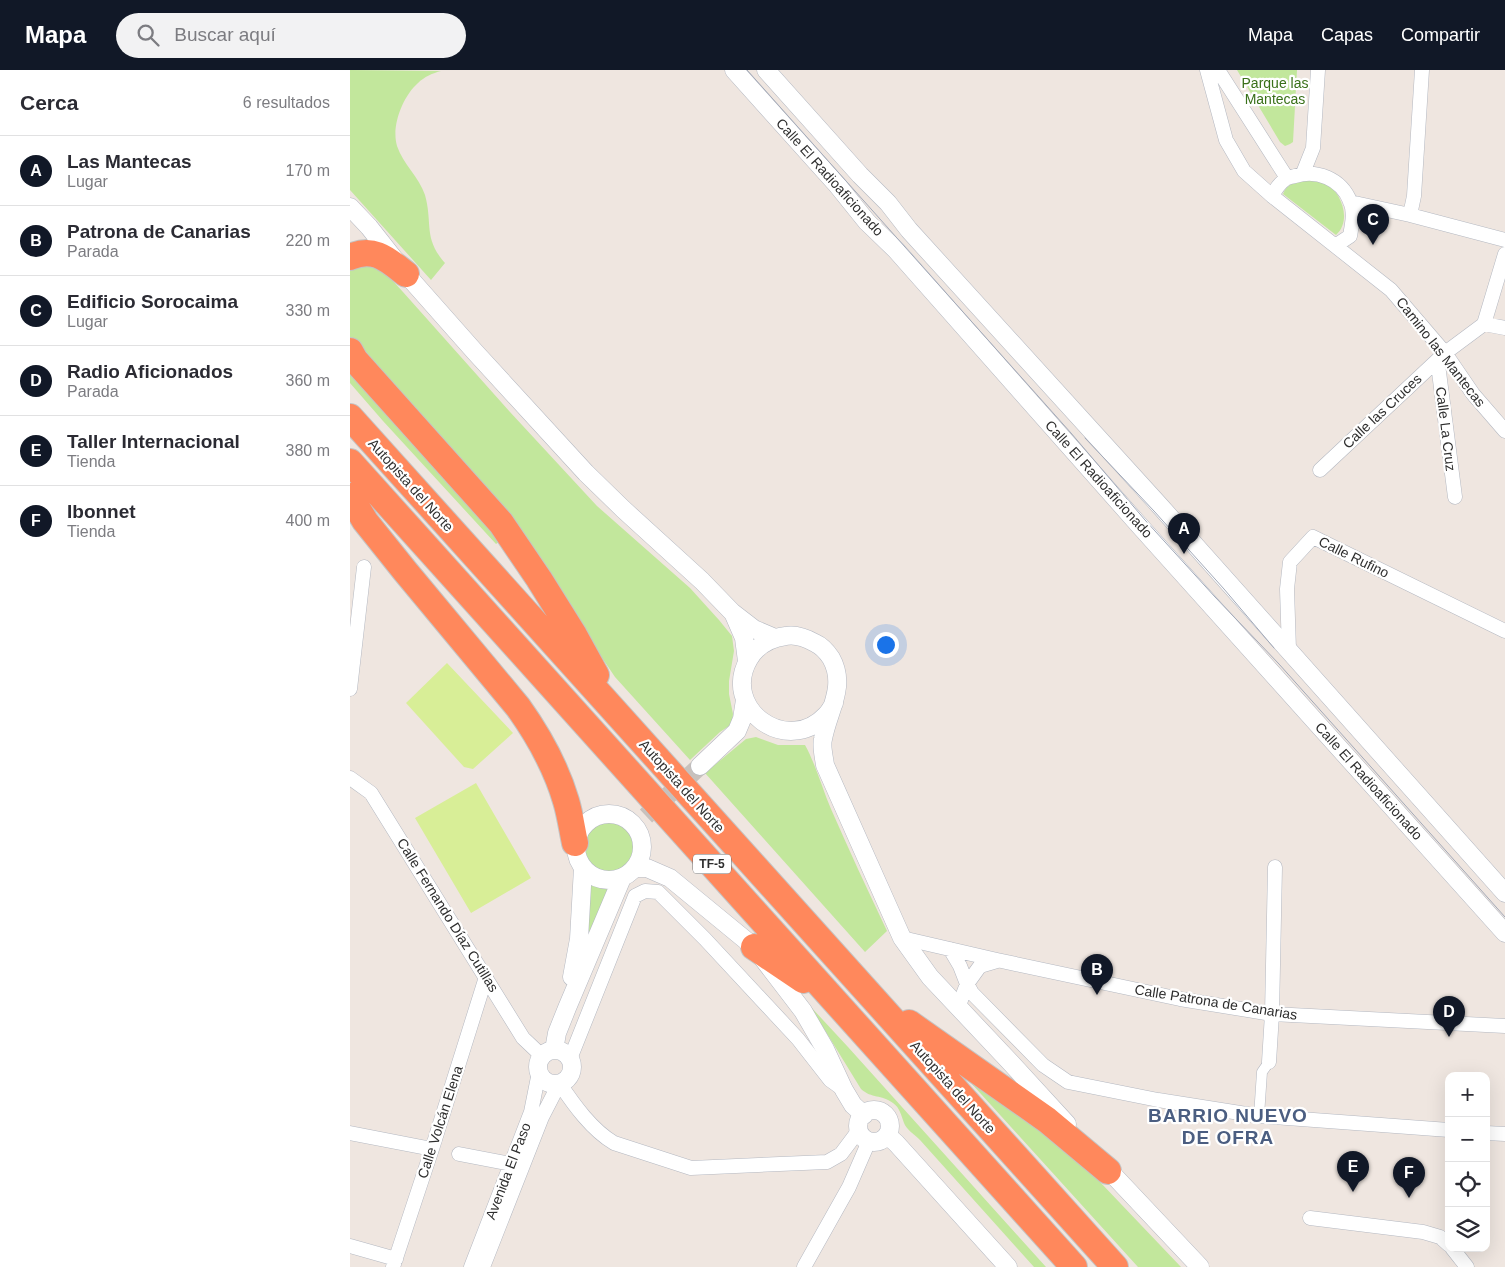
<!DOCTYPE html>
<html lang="es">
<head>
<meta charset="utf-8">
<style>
	:root { --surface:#fff; --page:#f2f2f3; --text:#2b2b33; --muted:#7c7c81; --line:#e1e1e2; --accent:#111827 }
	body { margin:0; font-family:Helvetica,sans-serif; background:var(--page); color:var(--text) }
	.controls { position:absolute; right:15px; bottom:15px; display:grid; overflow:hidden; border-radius:10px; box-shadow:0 5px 20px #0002 }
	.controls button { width:45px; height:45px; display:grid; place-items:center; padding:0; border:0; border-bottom:1px solid var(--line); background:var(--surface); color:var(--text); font:25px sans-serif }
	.you { position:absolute; left:535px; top:574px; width:18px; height:18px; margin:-12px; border:4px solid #fff; border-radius:50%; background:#1a73e8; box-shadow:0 0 0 8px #1a73e833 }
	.badge { display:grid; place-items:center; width:32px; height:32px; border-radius:50%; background:var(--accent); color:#fff; font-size:16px; font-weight:700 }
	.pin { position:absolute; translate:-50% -41px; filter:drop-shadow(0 1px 2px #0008) }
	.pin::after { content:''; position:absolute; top:26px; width:18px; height:15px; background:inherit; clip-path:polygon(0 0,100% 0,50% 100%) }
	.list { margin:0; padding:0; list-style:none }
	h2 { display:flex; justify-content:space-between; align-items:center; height:65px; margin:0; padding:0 20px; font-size:21px }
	h2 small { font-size:16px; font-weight:400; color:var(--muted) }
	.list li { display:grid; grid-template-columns:32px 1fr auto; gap:15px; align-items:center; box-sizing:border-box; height:70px; padding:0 20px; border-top:1px solid var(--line) }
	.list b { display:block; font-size:19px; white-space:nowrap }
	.list p { margin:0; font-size:16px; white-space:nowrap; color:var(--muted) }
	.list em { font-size:16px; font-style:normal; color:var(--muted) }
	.icon { flex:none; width:28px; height:28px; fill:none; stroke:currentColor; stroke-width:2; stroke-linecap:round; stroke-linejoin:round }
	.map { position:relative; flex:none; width:1155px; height:1197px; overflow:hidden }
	header { display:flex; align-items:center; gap:30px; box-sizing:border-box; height:70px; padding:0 25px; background:var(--accent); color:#fff }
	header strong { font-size:24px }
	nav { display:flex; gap:28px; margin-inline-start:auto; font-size:18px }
	.search { width:350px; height:45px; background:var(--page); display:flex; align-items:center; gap:12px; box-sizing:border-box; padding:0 18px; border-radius:28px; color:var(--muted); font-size:19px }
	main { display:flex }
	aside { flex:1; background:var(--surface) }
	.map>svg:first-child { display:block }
	.green { fill:#c2e79c }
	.pitch { fill:#d8ee97 }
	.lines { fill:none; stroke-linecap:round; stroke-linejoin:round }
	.tertiary-tunnel { stroke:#c8c1bc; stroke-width:18; stroke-dasharray:18 9; stroke-linecap:butt }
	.pedestrian-casing { stroke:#b4b8c1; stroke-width:11 }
	.minor-casing { stroke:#b4b8c1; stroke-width:15 }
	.tertiary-casing { stroke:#b4b8c1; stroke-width:19 }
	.motorway-casing { stroke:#c4c4c4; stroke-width:28 }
	.pedestrian { stroke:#fff; stroke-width:10 }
	.minor { stroke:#fff; stroke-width:14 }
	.tertiary { stroke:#fff; stroke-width:18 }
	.motorway { stroke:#ff885c; stroke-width:26 }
	.tram { stroke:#a2a9b8; stroke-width:1 }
	.labels { text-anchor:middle; stroke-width:4.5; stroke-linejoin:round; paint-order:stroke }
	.shield { fill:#fff; stroke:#6d6d6d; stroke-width:1 }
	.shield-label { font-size:12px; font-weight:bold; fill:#2e2e2e }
	.park-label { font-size:14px; fill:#397019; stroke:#fff }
	.street-label { font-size:14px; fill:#2e2e2e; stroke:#fff }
	.district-label { font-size:19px; font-weight:bold; letter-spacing:1px; fill:#4b5e81; stroke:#fff }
</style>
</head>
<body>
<header>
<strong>Mapa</strong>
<div class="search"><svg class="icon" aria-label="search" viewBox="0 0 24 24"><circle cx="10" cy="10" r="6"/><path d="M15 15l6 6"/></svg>Buscar aquí</div>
<nav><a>Mapa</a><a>Capas</a><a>Compartir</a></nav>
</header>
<main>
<aside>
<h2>Cerca<small>6 resultados</small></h2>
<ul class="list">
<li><span class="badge">A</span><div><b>Las Mantecas</b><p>Lugar</p></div><em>170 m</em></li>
<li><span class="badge">B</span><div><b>Patrona de Canarias</b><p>Parada</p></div><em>220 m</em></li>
<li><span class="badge">C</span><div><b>Edificio Sorocaima</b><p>Lugar</p></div><em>330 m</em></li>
<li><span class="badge">D</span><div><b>Radio Aficionados</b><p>Parada</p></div><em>360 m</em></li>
<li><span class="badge">E</span><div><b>Taller Internacional</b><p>Tienda</p></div><em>380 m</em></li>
<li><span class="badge">F</span><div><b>Ibonnet</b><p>Tienda</p></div><em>400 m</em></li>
</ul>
</aside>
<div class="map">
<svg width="1155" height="1197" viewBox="0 0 1155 1197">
	<rect width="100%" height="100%" fill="#efe6e0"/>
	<path class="green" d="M 0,0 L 91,1 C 83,3 74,7 68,13 C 53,26 41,56 47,76 C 53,94 69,107 75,125 C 83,154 73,168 95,193 L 81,210 L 0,120 Z
		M 887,0 L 947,0 L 943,72 L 940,74 L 935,76 L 930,72 Z
		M 959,110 C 964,111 970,111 975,113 C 992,122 1002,151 986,165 L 933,124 C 937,113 948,111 959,110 Z
		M 20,195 L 32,199 L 53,222 L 160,342 L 247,436 L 340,518 L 369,550 L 382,566 L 384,581 L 379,611 L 379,624 L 383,644 L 382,654 L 370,662 L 340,690 L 265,607 L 236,564 L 8,280 L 0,267 L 0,197 Z
		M 0,293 L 153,469 L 146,474 L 33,351 L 0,313 Z
		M 406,667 L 428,675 L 455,675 C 466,695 472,718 481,739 C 499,780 518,821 537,861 L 515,882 L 355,703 L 396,669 Z
		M233 777a26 26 0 1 1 52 0a26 26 0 1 1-52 0Z
		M 241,813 L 260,818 L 237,870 Z
		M 460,936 L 498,977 L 696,1197 L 684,1197 L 570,1070 C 565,1065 556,1059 554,1053 C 551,1045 550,1038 543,1033 C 531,1024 522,1029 511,1019 Z
		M 611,1002 L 628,1013 L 730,1091 L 831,1197 L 788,1197 Z"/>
	<path class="pitch" d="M 97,593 L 163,663 L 123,699 L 114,697 L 56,633 Z
		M 126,713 L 181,808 L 121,843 L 65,748 Z"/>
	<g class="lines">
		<path class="tertiary-tunnel" d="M 296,746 L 350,696"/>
		<g class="pedestrian-casing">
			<path id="pedestrian" d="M 909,1046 L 912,1002 L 919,992"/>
		</g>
		<g class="minor-casing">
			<path id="minor" d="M 857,0 L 876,70 L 894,101 L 922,126 L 1041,220 L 1095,283 L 1123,324 L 1155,361
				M 868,0 L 937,108
				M 953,103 L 963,78 L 968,0
				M 922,126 C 925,120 931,112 937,108 C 940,107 942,107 945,106 C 967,99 991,109 1000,131 C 1005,142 1002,154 1000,166 L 988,174 L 983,174
				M 1000,132 L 1060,145 L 1155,170
				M 1060,145 L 1064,126 L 1072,0
				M 1134,254 L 1155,184
				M 1086,292 L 1089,302 L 1105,427
				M 970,400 L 1095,283 L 1134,254 L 1155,258
				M 939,580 L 937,519 L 940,492 L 963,467 L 1155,561
				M 0,619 L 14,497
				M 0,708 L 21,723 L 173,968 L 192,986
				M 552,868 L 647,890 L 830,929 L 922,944 L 1155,956
				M 600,879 L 610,896 L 617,914 L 622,923 L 693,995 L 718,1012 L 808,1030 L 909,1046 L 1099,1060
				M 608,938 L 617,914 L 630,896 L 647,891
				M 220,989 L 285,826 L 295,821 L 308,822 L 355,869 L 448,969 L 480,1010 L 494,1020
				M 919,992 L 922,944 L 925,797
				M 210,1014 C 224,1035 242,1060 264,1073 L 341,1098 L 477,1092 L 491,1084 L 509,1060
				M 0,1063 L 82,1079
				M 1136,1063 L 1155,1064
				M 109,1084 L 161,1094
				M 960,1148 L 1073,1162 L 1090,1167 L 1099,1175
				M 0,1176 L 46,1189
				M 1102,1178 L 1117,1197
				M 43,1197 L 82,1079 L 136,907
				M 121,1197 L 181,1042 L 189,1002
				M 133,1197 L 192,1047 L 209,1014
				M 454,1197 L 499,1117 L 519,1071"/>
		</g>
		<g class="tertiary-casing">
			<path id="tertiary" d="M 384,0 L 488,116 L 517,152 L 546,180 L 789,455 L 1155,863
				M 416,0 L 510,105 L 538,133 L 559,160 L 810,436 L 1155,823
				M 0,137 L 19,157 L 56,204 L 125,282 L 236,403 L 273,439 L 352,511 L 382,542 L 404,559 L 425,568
				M 384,545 L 394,568 L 397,591
				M 484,633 C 482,637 479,642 476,645 C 437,687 370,638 399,589 C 407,575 420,568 436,566 C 446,564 456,568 465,573 C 472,576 477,582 481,588 C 497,616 478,641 473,669 C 471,676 474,687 475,695 L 552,868 L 580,907 L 661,993 L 717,1054
				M 350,696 L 387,661 L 392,649 L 395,630
				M226 777a33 33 0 1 1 66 0a33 33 0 1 1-66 0Z
				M 285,798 L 297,798 L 320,808 L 404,877 L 453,941 L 475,979 L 494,1020 L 503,1035 L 514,1045
				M 222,907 L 229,869 L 233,798
				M 204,980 L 207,963 L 217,938 L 272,808
				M188 997a17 17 0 1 1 34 0a17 17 0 1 1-34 0Z
				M508 1056a16 16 0 1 1 32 0a16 16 0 1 1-32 0Z
				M 537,1065 L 546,1073 L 658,1197
				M 751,1092 L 850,1197"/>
		</g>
		<g class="motorway-casing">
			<path id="motorway" d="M 0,187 C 24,176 38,190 56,204
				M 0,281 L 5,290 L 151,453 L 189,509 L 224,565 L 246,605
				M 0,347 L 765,1197
				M 0,392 L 724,1197
				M 0,426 L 15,451 L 55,501 L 168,637 C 188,665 206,697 216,731 C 220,744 222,759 225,773
				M 404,877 L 453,910
				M 559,953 L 697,1050 L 758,1101"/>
		</g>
		<use href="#pedestrian" class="pedestrian"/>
		<use href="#minor" class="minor"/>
		<use href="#tertiary" class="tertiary"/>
		<use href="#motorway" class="motorway"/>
		<path class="tram" d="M 397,0 L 721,363 L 795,450 L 865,527 L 929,594 L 1155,847
			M 735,368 L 804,441 L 874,519 L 924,578"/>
	</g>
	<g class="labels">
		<rect class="shield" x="343" y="784.5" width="38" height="19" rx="4"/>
		<g class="shield-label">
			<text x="362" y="798">TF-5</text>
		</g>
		<g class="park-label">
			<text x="925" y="18">Parque las<tspan x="925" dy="16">Mantecas</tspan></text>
		</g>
		<g class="street-label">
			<text transform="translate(480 107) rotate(48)" y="5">Calle El Radioaficionado</text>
			<text transform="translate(1091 282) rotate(52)" y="5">Camino las Mantecas</text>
			<text transform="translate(1032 341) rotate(-43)" y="5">Calle las Cruces</text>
			<text transform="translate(1096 359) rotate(83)" y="5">Calle La Cruz</text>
			<text transform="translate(749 409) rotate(48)" y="5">Calle El Radioaficionado</text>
			<text transform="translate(61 415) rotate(48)" y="5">Autopista del Norte</text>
			<text transform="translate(1004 487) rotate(26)" y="5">Calle Rufino</text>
			<text transform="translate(1019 711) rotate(48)" y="5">Calle El Radioaficionado</text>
			<text transform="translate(332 716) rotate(48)" y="5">Autopista del Norte</text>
			<text transform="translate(98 845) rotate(58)" y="5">Calle Fernando Díaz Cutillas</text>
			<text transform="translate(866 932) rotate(9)" y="5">Calle Patrona de Canarias</text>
			<text transform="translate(603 1017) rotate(48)" y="5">Autopista del Norte</text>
			<text transform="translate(90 1052) rotate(-72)" y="5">Calle Volcán Elena</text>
			<text transform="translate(158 1101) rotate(-69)" y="5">Avenida El Paso</text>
		</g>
		<g class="district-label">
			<text x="878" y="1052">BARRIO NUEVO<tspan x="878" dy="22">DE OFRA</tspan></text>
		</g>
	</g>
</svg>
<div class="controls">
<button>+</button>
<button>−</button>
<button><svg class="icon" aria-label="locate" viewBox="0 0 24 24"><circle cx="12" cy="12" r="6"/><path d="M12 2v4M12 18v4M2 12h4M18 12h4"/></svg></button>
<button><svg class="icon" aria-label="layers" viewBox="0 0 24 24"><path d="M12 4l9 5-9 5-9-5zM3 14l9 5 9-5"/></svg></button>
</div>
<div class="you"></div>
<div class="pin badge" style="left:834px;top:484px">A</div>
<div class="pin badge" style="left:747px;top:925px">B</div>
<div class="pin badge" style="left:1023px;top:175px">C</div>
<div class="pin badge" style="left:1099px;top:967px">D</div>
<div class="pin badge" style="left:1003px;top:1122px">E</div>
<div class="pin badge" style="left:1059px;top:1128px">F</div>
</div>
</main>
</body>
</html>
